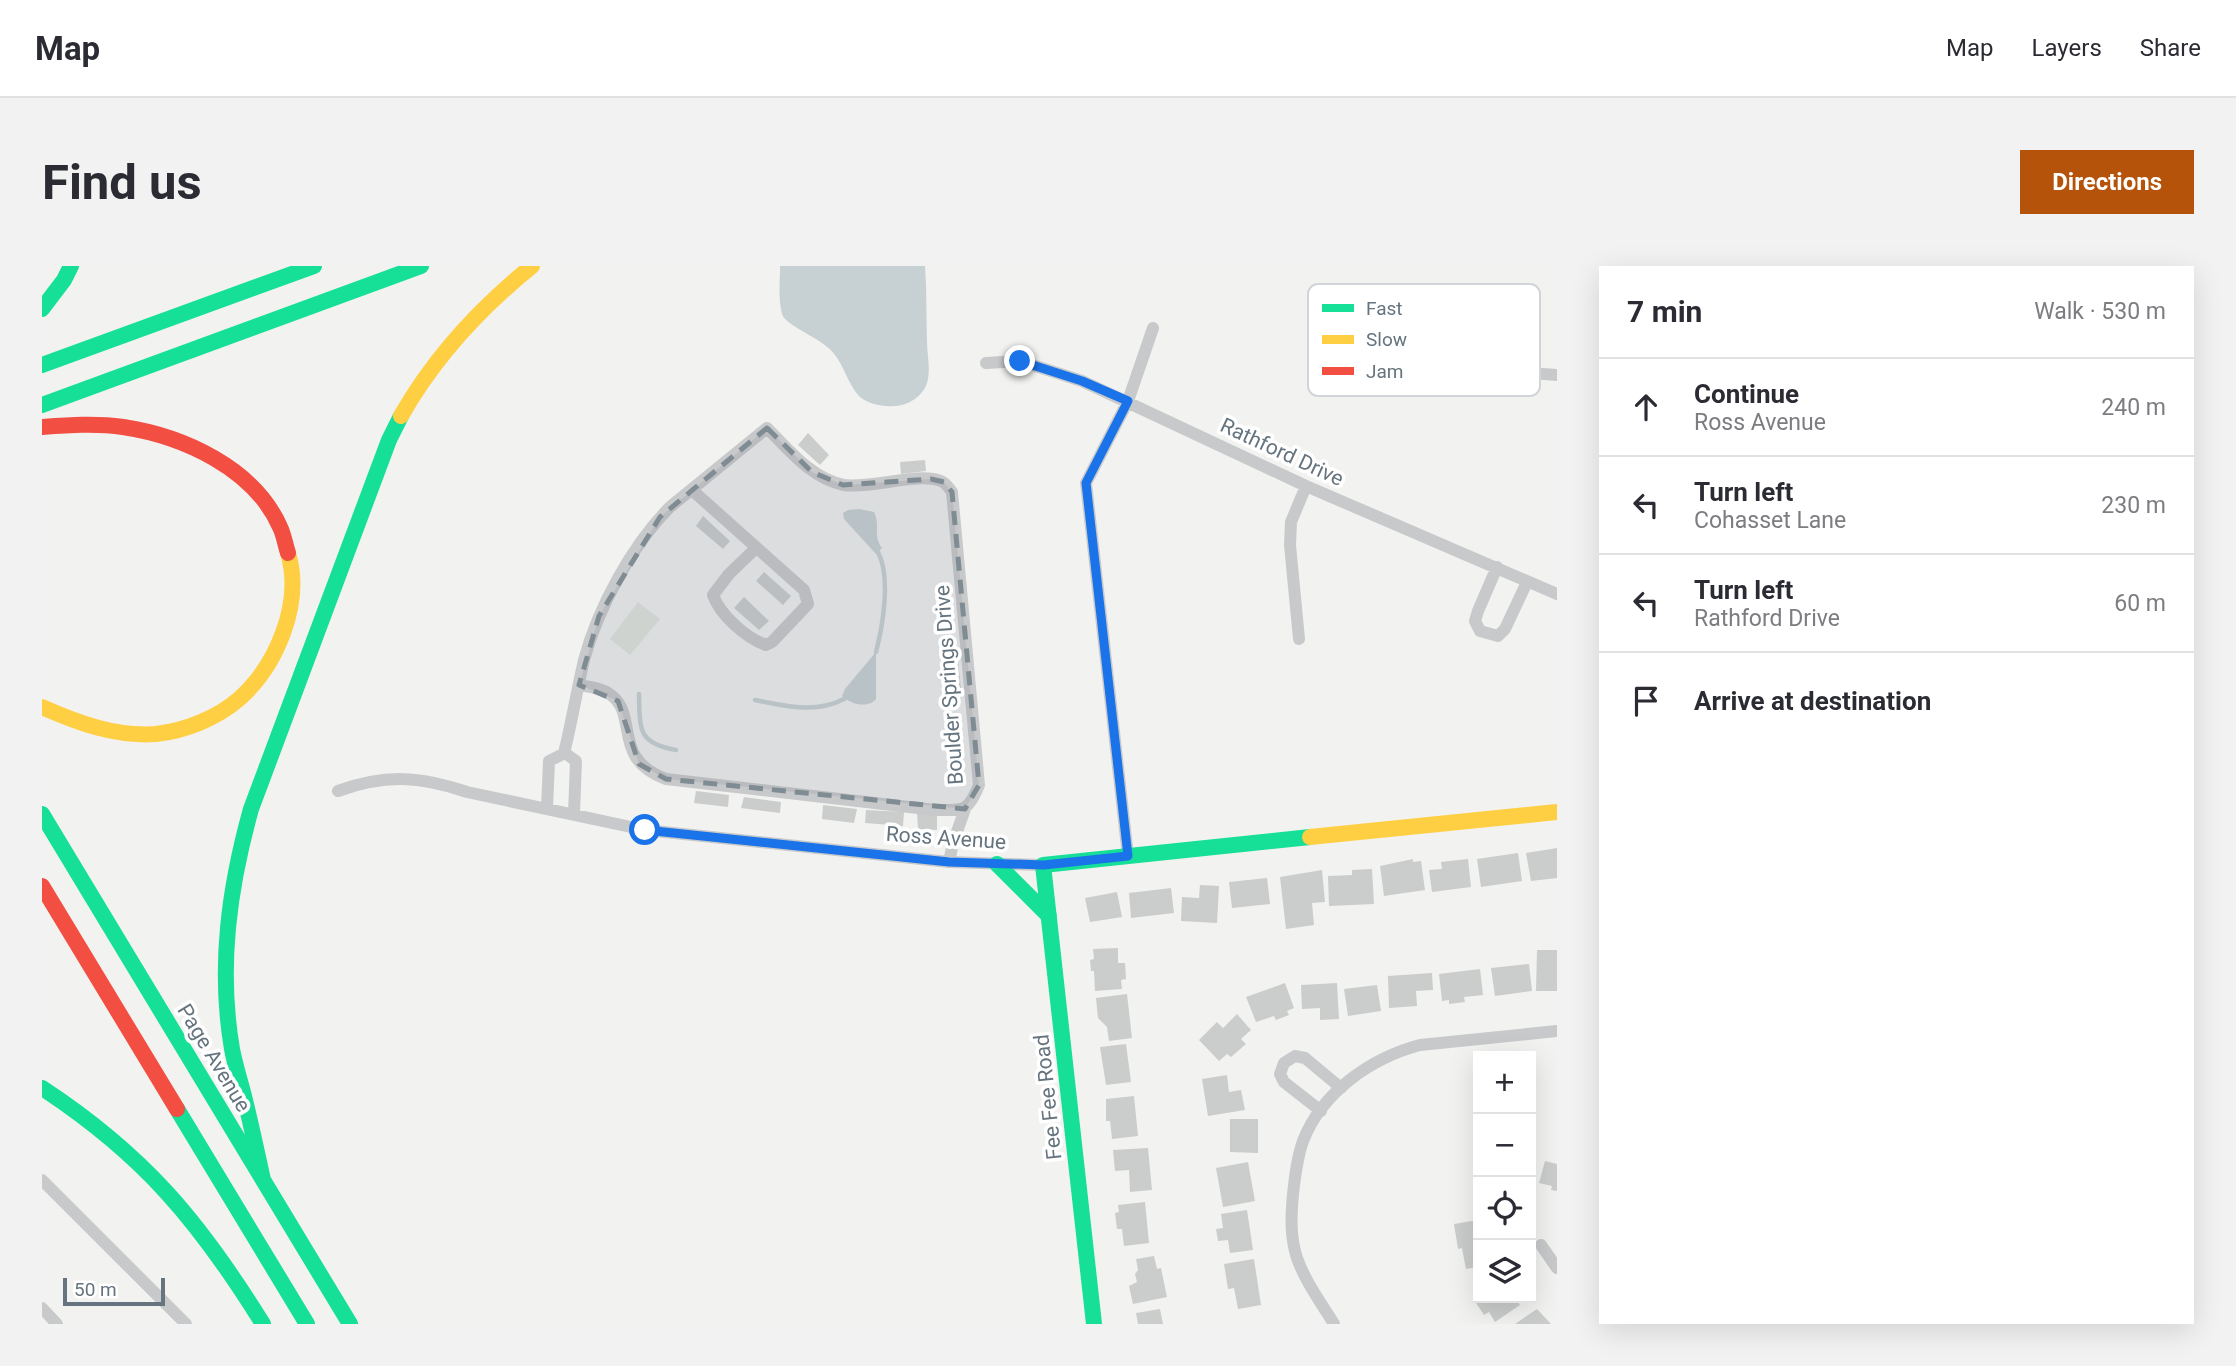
<!DOCTYPE html>
<html lang="en">
<head>
<meta charset="utf-8">
<style>
	:root { --surface:#fff; --page:#f2f2f3; --text:#2b2b33; --muted:#7c7c81; --line:#e1e1e2; --accent:#b45309 }
	body { margin:0; font-family:Roboto,sans-serif; background:var(--page); color:var(--text) }
	.controls { position:absolute; right:21px; bottom:21px; display:grid; overflow:hidden; border-radius:0px; box-shadow:0 7px 28px #0002 }
	.controls button { width:63px; height:63px; display:grid; place-items:center; padding:0; border:0; border-bottom:2px solid var(--line); background:var(--surface); color:var(--text); font:35px sans-serif }
	.scale { position:absolute; left:21px; bottom:18px; width:102px; box-sizing:border-box; padding-left:7px; border:4px solid #65747e; border-top:0; font-size:19px; line-height:24px; white-space:nowrap; color:#65747e; -webkit-text-stroke:5px #fff; paint-order:stroke }
	.stop { position:absolute; width:21px; height:21px; margin:-16px; border:5px solid #1a73e8; border-radius:50%; background:#fff }
	.stop.end { background:#1a73e8; border-color:#fff; box-shadow:0 2px 7px #0008 }
	.list { margin:0; padding:0; list-style:none }
	h2 { display:flex; justify-content:space-between; align-items:center; height:91px; margin:0; padding:0 28px; font-size:30px }
	h2 small { font-size:23px; font-weight:400; color:var(--muted) }
	.list li { display:grid; grid-template-columns:46px 1fr auto; gap:21px; align-items:center; box-sizing:border-box; height:98px; padding:0 28px; border-top:2px solid var(--line) }
	.list b { display:block; font-size:26px; white-space:nowrap }
	.list p { margin:0; font-size:23px; white-space:nowrap; color:var(--muted) }
	.list em { font-size:23px; font-style:normal; color:var(--muted) }
	.icon { flex:none; width:38px; height:38px; fill:none; stroke:currentColor; stroke-width:2; stroke-linecap:round; stroke-linejoin:round }
	.map { position:relative; flex:none; width:1515px; height:1058px; overflow:hidden; border-radius:0px }
	header { display:flex; align-items:center; gap:42px; box-sizing:border-box; height:98px; padding:0 35px; background:var(--surface); border-bottom:2px solid var(--line) }
	header strong { font-size:33px }
	nav { display:flex; gap:38px; margin-inline-start:auto; font-size:24px }
	.intro { display:flex; align-items:center; justify-content:space-between; box-sizing:border-box; height:168px; padding:0 42px }
	h1 { margin:0; font-size:49px }
	.button { padding:18px 32px; border-radius:0px; background:var(--accent); color:#fff; font-size:24px; font-weight:700 }
	main { display:flex; gap:42px; padding:0 42px }
	aside { flex:1; background:var(--surface); border-radius:0px; box-shadow:0 7px 28px #0002 }
	.map>svg:first-child { display:block }
	.green { fill:#e2e5df }
	.water { fill:#c7d0d2 }
	.lines { fill:none; stroke-linecap:round; stroke-linejoin:round }
	.stream { stroke:#c7d0d2; stroke-width:4.5 }
	.building { fill:#cbcccc }
	.street { stroke:#c8c9ca; stroke-width:12 }
	.fast { stroke:#16e098; stroke-width:16 }
	.slow { stroke:#ffcf43; stroke-width:16 }
	.jam { stroke:#f24e42; stroke-width:16 }
	.route { stroke:#1a73e8; stroke-width:9 }
	.marked { fill:#808c94; fill-opacity:0.2; stroke:#808c94; stroke-width:5; stroke-dasharray:14 9; stroke-linejoin:round }
	.labels { text-anchor:middle; stroke-width:7; stroke-linejoin:round; paint-order:stroke }
	.street-label { font-size:21px; fill:#65747e; stroke:#fff }
	.key { fill:#fff; stroke:#d1d5d8; stroke-width:2 }
	.key-label { font-size:19px; fill:#65747e }
</style>
</head>
<body>
<header>
<strong>Map</strong>
<nav><a>Map</a><a>Layers</a><a>Share</a></nav>
</header>
<div class="intro"><h1>Find us</h1><a class="button">Directions</a></div>
<main>
<div class="map">
<svg width="1515" height="1058" viewBox="0 0 1515 1058">
	<rect width="100%" height="100%" fill="#f2f2f1"/>
	<path class="green" d="M 596,336 L 618,353 L 588,389 L 568,373 Z"/>
	<path class="water" d="M 738,0 L 883,0 C 885,25 884,50 885,75 C 885,88 889,104 885,117 C 881,130 866,140 852,140 C 841,141 825,138 817,130 C 806,118 803,102 793,89 C 781,72 743,60 740,48 C 736,33 738,15 738,0 Z
		M 817,243 L 832,246 C 839,260 830,268 840,282 L 834,288 L 802,253 L 801,247 L 806,244 Z
		M 834,386 L 834,433 C 826,443 808,438 800,430 L 803,423 Z"/>
	<g class="lines">
		<path class="stream" d="M 834,386 C 841,359 849,311 836,286
			M 597,428 C 598,463 595,477 634,484
			M 713,434 C 744,440 773,448 802,433"/>
	</g>
	<path class="building" d="M 766,167 L 787,189 L 778,199 L 756,179 Z
		M 883,194 L 884,205 L 859,208 L 858,196 Z
		M 661,250 L 688,275 L 681,283 L 654,260 Z
		M 722,306 L 749,330 L 741,339 L 714,315 Z
		M 702,331 L 727,355 L 717,364 L 692,342 Z
		M 915,386 L 919,423 L 907,425 L 903,387 Z
		M 654,525 L 687,529 L 686,541 L 652,537 Z
		M 702,531 L 739,536 L 738,547 L 699,542 Z
		M 781,539 L 815,543 L 812,557 L 780,553 Z
		M 824,544 L 862,546 L 861,560 L 823,557 Z
		M 875,547 L 895,548 L 895,564 L 876,563 Z
		M 1515,582 L 1515,612 L 1489,615 L 1484,587 Z
		M 1476,587 L 1480,615 L 1439,621 L 1435,593 Z
		M 1371,593 L 1371,596 L 1379,595 L 1383,624 L 1342,630 L 1338,600 Z
		M 1426,593 L 1429,621 L 1390,626 L 1387,604 L 1400,603 L 1399,596 Z
		M 1330,603 L 1332,638 L 1287,640 L 1286,610 L 1310,609 L 1310,604 Z
		M 1280,604 L 1283,636 L 1270,637 L 1272,659 L 1244,663 L 1238,611 Z
		M 1225,612 L 1228,638 L 1190,642 L 1187,616 Z
		M 1158,619 L 1177,620 L 1175,657 L 1139,655 L 1140,631 L 1157,632 Z
		M 1129,622 L 1132,647 L 1089,652 L 1087,627 Z
		M 1075,626 L 1080,651 L 1048,656 L 1043,632 Z
		M 1076,682 L 1076,697 L 1083,697 L 1084,713 L 1079,714 L 1080,723 L 1053,725 L 1052,705 L 1049,705 L 1048,694 L 1052,693 L 1051,683 Z
		M 1495,684 L 1515,684 L 1515,725 L 1494,725 Z
		M 1487,698 L 1490,725 L 1453,730 L 1449,702 Z
		M 1438,703 L 1441,729 L 1422,731 L 1423,736 L 1407,738 L 1407,734 L 1400,735 L 1397,708 Z
		M 1390,707 L 1391,724 L 1374,725 L 1375,740 L 1347,742 L 1346,710 Z
		M 1243,717 L 1252,742 L 1245,745 L 1247,749 L 1234,754 L 1232,750 L 1214,756 L 1204,731 Z
		M 1295,717 L 1297,753 L 1278,754 L 1278,742 L 1260,743 L 1259,719 Z
		M 1335,719 L 1339,745 L 1306,750 L 1302,723 Z
		M 1085,728 L 1090,772 L 1067,775 L 1065,761 L 1056,752 L 1054,732 Z
		M 1195,748 L 1209,764 L 1199,773 L 1204,778 L 1189,791 L 1185,788 L 1177,795 L 1157,774 L 1175,756 L 1181,762 Z
		M 1084,778 L 1089,816 L 1064,819 L 1058,781 Z
		M 1185,809 L 1187,826 L 1199,824 L 1203,844 L 1166,850 L 1160,813 Z
		M 1092,830 L 1096,870 L 1070,873 L 1068,855 L 1064,855 L 1064,833 Z
		M 1188,853 L 1216,853 L 1216,887 L 1188,886 Z
		M 1106,882 L 1110,924 L 1088,926 L 1087,904 L 1073,905 L 1071,884 Z
		M 1503,895 L 1515,898 L 1515,925 L 1509,924 L 1510,920 L 1497,917 Z
		M 1206,896 L 1213,935 L 1181,941 L 1174,902 Z
		M 1103,936 L 1107,977 L 1082,980 L 1080,963 L 1075,963 L 1073,947 L 1077,946 L 1076,939 Z
		M 1205,944 L 1211,984 L 1188,987 L 1186,974 L 1176,975 L 1174,963 L 1181,962 L 1179,948 Z
		M 1436,954 L 1436,1001 L 1424,1003 L 1420,982 L 1416,983 L 1412,958 Z
		M 1112,990 L 1115,1003 L 1119,1002 L 1125,1031 L 1091,1038 L 1087,1020 L 1095,1016 L 1093,1008 L 1096,1004 L 1094,993 Z
		M 1212,993 L 1219,1039 L 1196,1043 L 1192,1022 L 1186,1023 L 1182,998 Z
		M 1437,1032 L 1473,1032 L 1478,1039 L 1453,1056 L 1447,1046 L 1442,1049 L 1434,1037 L 1439,1034 Z
		M 1118,1043 L 1121,1058 L 1096,1058 L 1094,1047 Z
		M 1495,1043 L 1509,1058 L 1473,1058 Z"/>
	<g class="lines">
		<path class="street" d="M 1350,41 L 1488,107 L 1515,109
			M 944,97 L 978,95 L 1040,115 L 1264,220 L 1515,328
			M 650,224 L 762,324 L 766,338 L 730,376 L 724,379 C 704,372 678,349 671,329 L 687,308 L 714,282
			M 1455,301 L 1436,345 L 1433,355 L 1438,365 L 1456,370 L 1463,363 L 1485,316
			M 1257,373 L 1248,279 L 1249,256 L 1264,220
			M 523,487 L 523,483 C 530,454 535,424 542,394 C 556,342 590,279 628,241 L 725,162 C 747,184 770,213 802,219 C 830,223 875,206 899,215 C 904,217 907,222 910,226 L 937,519 C 926,547 921,544 893,544 L 624,513 C 569,493 597,450 569,429 C 560,422 548,421 537,419
			M 523,487 L 534,495 L 532,548
			M 296,525 C 343,508 378,510 425,526 L 603,564 L 907,596 L 1001,599
			M 505,542 L 507,495 L 523,487
			M 1086,590 L 1044,217 L 1086,135 L 1111,62
			M 907,596 L 911,577 L 923,543
			M 1279,845 L 1242,816 L 1238,808 L 1242,797 L 1253,790 L 1263,792 L 1299,822
			M 0,914 L 144,1058
			M 1499,979 L 1515,1002
			M 0,1042 L 15,1058
			M 1292,1058 C 1279,1037 1263,1015 1255,992 C 1248,971 1249,950 1251,928 C 1253,910 1255,892 1261,875 C 1280,826 1329,792 1378,779 L 1515,765"/>
		<path class="fast" d="M 0,43 L 22,14 L 29,0
			M 0,99 L 272,0
			M 0,139 L 379,0
			M 0,548 L 308,1058
			M 955,598 L 1007,650
			M 0,822 C 102,889 157,955 221,1058
			M 135,843 L 265,1058
			M 221,914 C 215,886 209,858 202,830 C 198,814 193,799 190,783 C 176,701 187,622 209,543 L 347,174 L 359,150
			M 1052,1058 L 1001,599 L 1268,571"/>
		<path class="slow" d="M 359,150 C 393,90 437,43 490,0
			M 0,441 C 36,457 74,471 114,468 C 143,465 175,452 197,433 C 235,399 261,337 246,287
			M 1268,571 L 1515,546"/>
		<path class="jam" d="M 0,161 C 27,159 54,157 81,161 C 141,170 212,202 238,261 C 242,269 243,278 246,287
			M 0,620 L 135,843"/>
	</g>
	<g class="lines">
		<path class="route" d="M 603,564 L 907,596 L 1002,599 L 1086,590 L 1044,217 L 1086,135 L 1040,115 L 978,95"/>
	</g>
	<path class="marked" d="M 725,162 L 770,206 L 801,219 L 889,213 L 902,216 L 910,226 L 937,519 L 923,543 L 624,513 L 597,498 L 576,435 L 537,419 L 557,350 L 618,251 Z"/>
	<g class="labels">
		<g class="street-label">
			<text transform="translate(1240 186) rotate(25)" y="7">Rathford Drive</text>
			<text transform="translate(907 419) rotate(-94)" y="7">Boulder Springs Drive</text>
			<text transform="translate(904 572) rotate(4)" y="7">Ross Avenue</text>
			<text transform="translate(172 792) rotate(59)" y="7">Page Avenue</text>
			<text transform="translate(1006 831) rotate(-96)" y="7">Fee Fee Road</text>
		</g>
	</g>
	<rect x="1266" y="18" width="232" height="112" rx="10" class="key"/>
	<rect x="1280" y="38" width="32" height="8" fill="#16e098"/>
	<rect x="1280" y="69" width="32" height="9" fill="#ffcf43"/>
	<rect x="1280" y="101" width="32" height="8" fill="#f24e42"/>
	<g class="key-label">
		<text x="1324" y="49">Fast</text>
		<text x="1324" y="80">Slow</text>
		<text x="1324" y="112">Jam</text>
	</g>
</svg>
<div class="controls">
<button>+</button>
<button>−</button>
<button><svg class="icon" aria-label="locate" viewBox="0 0 24 24"><circle cx="12" cy="12" r="6"/><path d="M12 2v4M12 18v4M2 12h4M18 12h4"/></svg></button>
<button><svg class="icon" aria-label="layers" viewBox="0 0 24 24"><path d="M12 4l9 5-9 5-9-5zM3 14l9 5 9-5"/></svg></button>
</div>
<div class="scale">50 m</div>
<div class="stop" style="left:603px;top:564px"></div>
<div class="stop end" style="left:978px;top:95px"></div>
</div>
<aside>
<h2>7 min<small>Walk · 530 m</small></h2>
<ul class="list">
<li><svg class="icon" aria-label="ahead" viewBox="0 0 24 24"><path d="M12 20V5M6 11l6-6 6 6"/></svg><div><b>Continue</b><p>Ross Avenue</p></div><em>240 m</em></li>
<li><svg class="icon" aria-label="left" viewBox="0 0 24 24"><path d="M17 20v-9H6M10 6l-5 5 5 5"/></svg><div><b>Turn left</b><p>Cohasset Lane</p></div><em>230 m</em></li>
<li><svg class="icon" aria-label="left" viewBox="0 0 24 24"><path d="M17 20v-9H6M10 6l-5 5 5 5"/></svg><div><b>Turn left</b><p>Rathford Drive</p></div><em>60 m</em></li>
<li><svg class="icon" aria-label="arrive" viewBox="0 0 24 24"><path d="M6 21V4h12l-3 4 3 4H6"/></svg><div><b>Arrive at destination</b></div></li>
</ul>
</aside>
</main>
</body>
</html>
